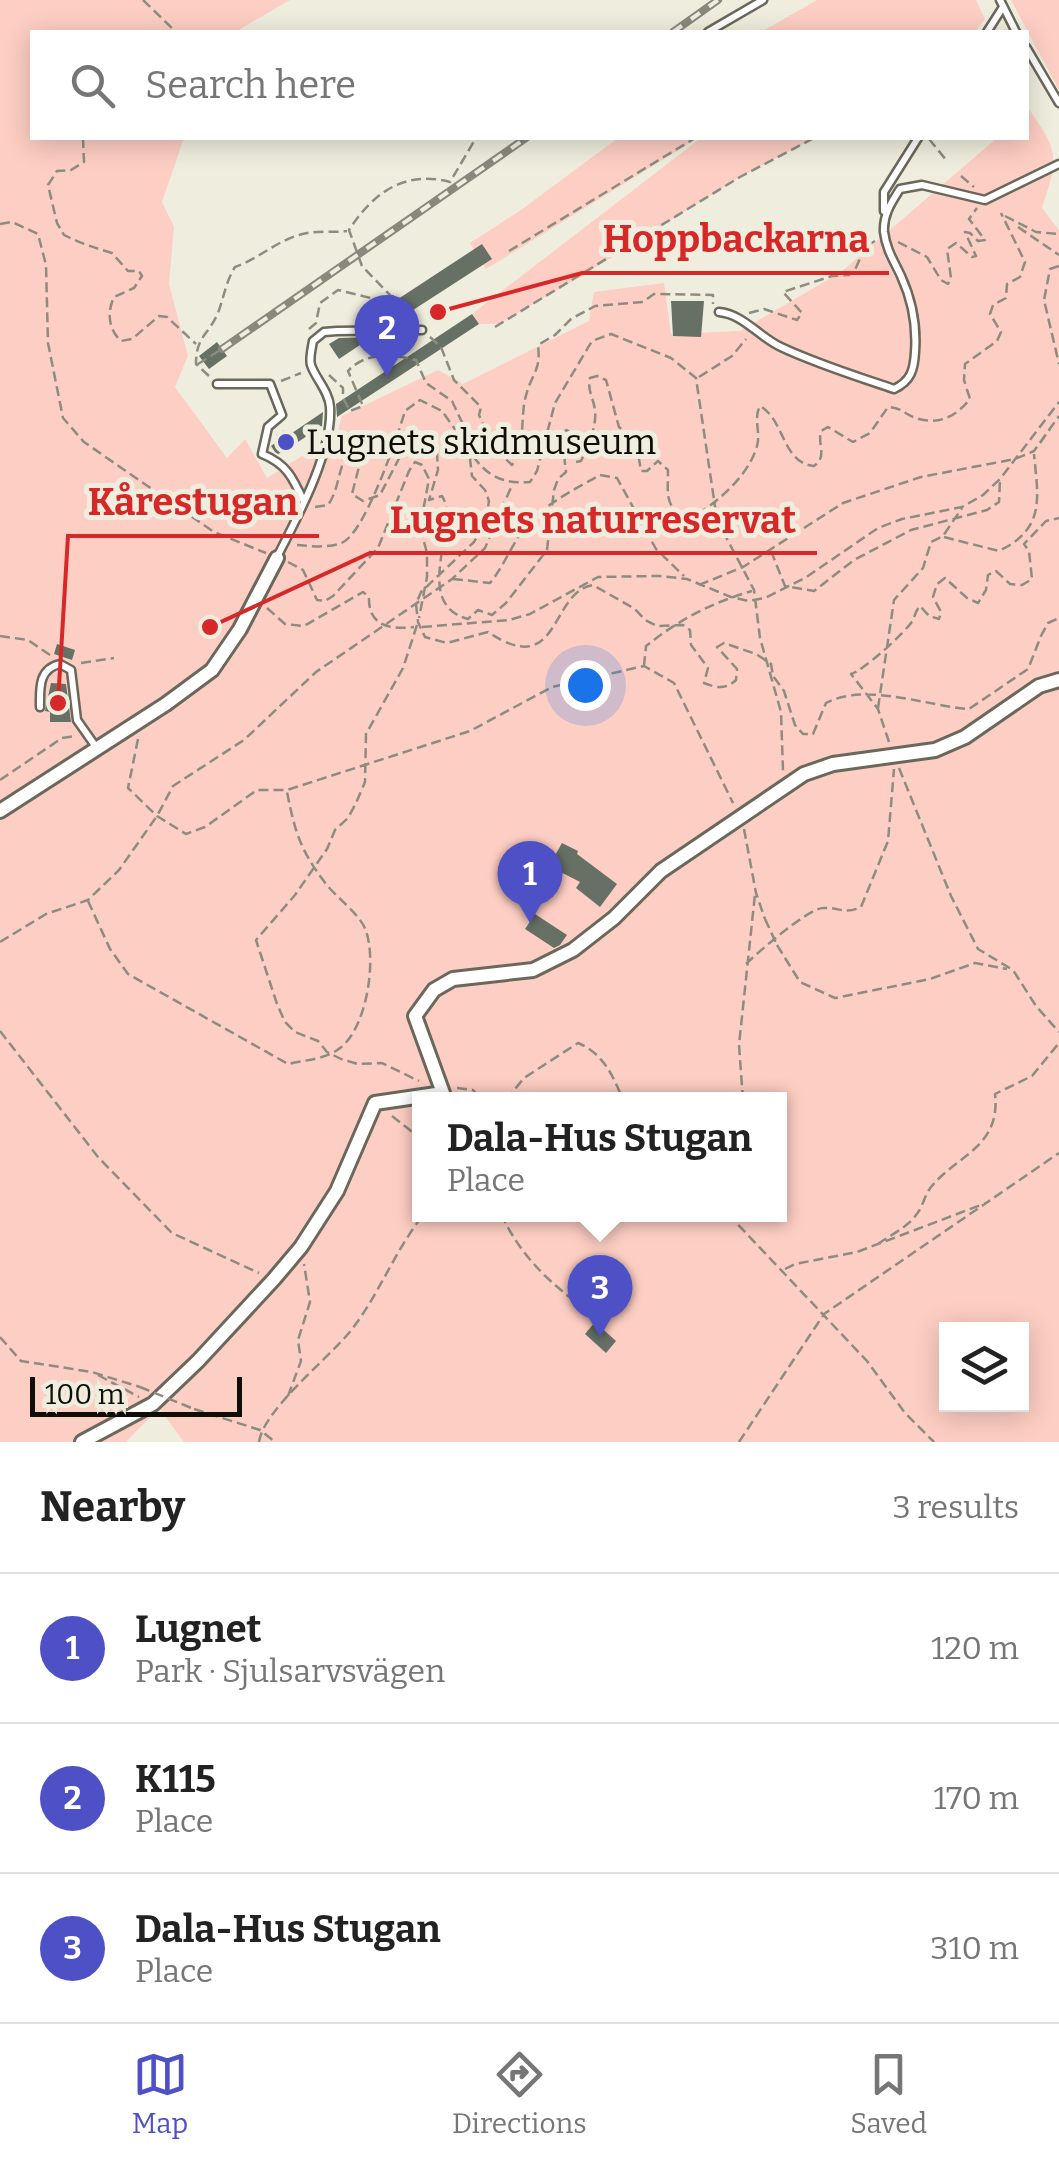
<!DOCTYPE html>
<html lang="en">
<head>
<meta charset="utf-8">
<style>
	:root { --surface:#fff; --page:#f2f2f2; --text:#222; --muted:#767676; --line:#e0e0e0; --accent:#4e50c6 }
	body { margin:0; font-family:Bitter,serif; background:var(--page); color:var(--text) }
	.controls { position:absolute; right:30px; bottom:30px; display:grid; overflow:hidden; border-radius:0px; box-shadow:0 5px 25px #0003 }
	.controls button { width:90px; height:90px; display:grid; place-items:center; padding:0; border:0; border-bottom:2px solid var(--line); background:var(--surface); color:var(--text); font:50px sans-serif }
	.scale { position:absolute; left:30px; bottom:25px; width:212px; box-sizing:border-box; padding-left:10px; border:5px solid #0e0d08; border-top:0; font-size:28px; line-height:35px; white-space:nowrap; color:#0e0d08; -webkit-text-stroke:8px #efeede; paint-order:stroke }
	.you { position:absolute; left:585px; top:685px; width:35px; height:35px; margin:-25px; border:8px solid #fff; border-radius:50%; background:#1a73e8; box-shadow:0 0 0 15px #1a73e833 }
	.badge { display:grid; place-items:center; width:65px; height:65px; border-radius:50%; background:var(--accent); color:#fff; font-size:32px; font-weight:700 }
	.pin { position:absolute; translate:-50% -82px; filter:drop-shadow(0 2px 5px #0008) }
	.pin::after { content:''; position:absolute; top:52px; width:35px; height:30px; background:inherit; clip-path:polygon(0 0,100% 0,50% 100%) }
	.popup { position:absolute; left:412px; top:1092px; width:375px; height:130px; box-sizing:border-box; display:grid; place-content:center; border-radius:0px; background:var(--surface); filter:drop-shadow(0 2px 8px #0005); font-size:32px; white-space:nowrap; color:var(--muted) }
	.popup b { font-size:38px; color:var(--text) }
	.popup::after { content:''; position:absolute; left:50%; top:100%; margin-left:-20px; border:20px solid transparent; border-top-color:var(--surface) }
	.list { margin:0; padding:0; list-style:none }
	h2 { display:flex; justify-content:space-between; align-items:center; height:130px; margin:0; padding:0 40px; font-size:42px }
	h2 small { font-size:32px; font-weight:400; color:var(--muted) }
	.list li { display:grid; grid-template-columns:65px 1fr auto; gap:30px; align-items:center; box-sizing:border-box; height:150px; padding:0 40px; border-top:2px solid var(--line) }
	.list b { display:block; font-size:38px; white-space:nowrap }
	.list p { margin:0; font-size:32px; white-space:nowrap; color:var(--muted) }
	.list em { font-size:32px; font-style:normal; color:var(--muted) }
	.icon { flex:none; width:55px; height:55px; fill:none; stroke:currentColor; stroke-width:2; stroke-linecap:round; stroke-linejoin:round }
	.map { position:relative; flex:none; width:1059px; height:1442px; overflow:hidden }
	.search { position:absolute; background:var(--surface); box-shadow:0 5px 25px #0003; left:30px; right:30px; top:30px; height:110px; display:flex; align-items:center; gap:25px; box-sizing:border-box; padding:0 35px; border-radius:0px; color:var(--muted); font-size:38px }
	.sheet { height:580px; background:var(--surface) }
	nav { display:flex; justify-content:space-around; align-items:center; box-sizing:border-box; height:140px; border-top:2px solid var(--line); background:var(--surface); font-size:28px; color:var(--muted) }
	nav a { display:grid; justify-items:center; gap:5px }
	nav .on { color:var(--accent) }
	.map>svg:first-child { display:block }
	.green { fill:#fdcec3; fill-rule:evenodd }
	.building { fill:#677065 }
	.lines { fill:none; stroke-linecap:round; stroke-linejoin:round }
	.service-casing { stroke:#69685a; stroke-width:11 }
	.minor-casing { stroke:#69685a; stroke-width:18 }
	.path { stroke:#8d8c81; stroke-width:2.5; stroke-dasharray:10 5; stroke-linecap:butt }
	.service { stroke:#fff; stroke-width:6 }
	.minor { stroke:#fff; stroke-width:12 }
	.rail-casing { stroke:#89887d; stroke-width:8 }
	.rail { stroke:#efeede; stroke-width:4; stroke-dasharray:11; stroke-linecap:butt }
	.path-bridge { stroke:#8d8c81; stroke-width:2.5; stroke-dasharray:10 5; stroke-linecap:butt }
	.poi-dot { fill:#4e50c6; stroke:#efeede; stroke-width:4 }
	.labels { text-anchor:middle; stroke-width:10; stroke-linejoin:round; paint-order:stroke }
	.poi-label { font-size:35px; fill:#0e0d08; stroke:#efeede; text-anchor:start }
	.leader { fill:none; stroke:#d62828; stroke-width:4 }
	.callout-dot { fill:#d62828; stroke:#efeede; stroke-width:4 }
	.callout-label { font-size:38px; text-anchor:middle; font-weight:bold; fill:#d62828; stroke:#efeede; stroke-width:10; stroke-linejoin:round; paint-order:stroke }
</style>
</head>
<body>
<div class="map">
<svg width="1059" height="1442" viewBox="0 0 1059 1442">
	<rect width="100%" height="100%" fill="#efeede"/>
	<path class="green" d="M 0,0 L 290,0 L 235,32 L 32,32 L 32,138 L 184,138 L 162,202 L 174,227 L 169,284 L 188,356 L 175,387 L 227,458 L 245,439 L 267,478 L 337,434 L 342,416 L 438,370 L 463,384 L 589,321 L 594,292 L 664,283 L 671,334 L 740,331 L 841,272 L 997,138 L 1026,138 L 1028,108 C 1059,152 1059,156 1042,208 L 1059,230 L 1059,1442 L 184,1442 L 159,1408 L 126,1442 L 0,1442 ZM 420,1100 L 780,1100 L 780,1214 L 420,1214 ZM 946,1330 L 1022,1330 L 1022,1404 L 946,1404 Z
		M 817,0 L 976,0 L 985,19 L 975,32 L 761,32 Z
		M 1011,0 L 1059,0 L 1059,90 Z
		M 618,138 L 698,138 L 486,269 L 470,243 L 521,210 Z
		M 701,138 L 814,138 L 740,177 L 580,277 L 499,324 L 479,324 L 472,314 Z"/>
	<path class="building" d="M 482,244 L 492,259 L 393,323 L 360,324 Z
		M 671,301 L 704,301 L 701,337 L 673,336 Z
		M 472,314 L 479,324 L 337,417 L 336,404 Z
		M 372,337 L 339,359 L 329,344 L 339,338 Z
		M 217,342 L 227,356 L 209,369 L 199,356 Z
		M 323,412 L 322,426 L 286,450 L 278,454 L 275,452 L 271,446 L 279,440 L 276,435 L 284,430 L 289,435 Z
		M202 627a8 8 0 1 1 16 0a8 8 0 1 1-16 0Z
		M 57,644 L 75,650 L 72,660 L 54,654 Z
		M 51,683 L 66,684 L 71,722 L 50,722 L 50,712 L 45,711 Z
		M 562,843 L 578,851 L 577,854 L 617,884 L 600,907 L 576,888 L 580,882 L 549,866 Z
		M 535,914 L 567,935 L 560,945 L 554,948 L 525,929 Z
		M 595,1322 L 616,1341 L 606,1353 L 585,1334 Z"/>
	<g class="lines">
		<g class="service-casing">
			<path id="service" d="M 1000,0 L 1016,32
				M 708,32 L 763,0
				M 987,32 L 1003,7
				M 1026,47 L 1059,103
				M 884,211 L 884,192 L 918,138
				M 719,312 C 743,314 759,337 781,347 C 817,364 856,376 894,389 C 911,381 914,370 915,352 C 917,325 912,300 901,276 C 894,261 886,249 884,232 C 883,215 891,203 900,189 L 922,185 L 985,200 L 1059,164
				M 217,384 L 270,384 L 282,415 L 268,427 L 262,454 C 287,464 293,478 304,502
				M 277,557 C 297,518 333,452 330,407 C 329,391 315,378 311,365 C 309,359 312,347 313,341 L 324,332 L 337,331 L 422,330
				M 40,707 C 40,689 38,669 60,664 L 71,670 L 77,720 L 96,747"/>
		</g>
		<g class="minor-casing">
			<path id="minor" d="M 0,811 L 166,704 L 212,670 L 240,629 L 277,558
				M 82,1442 L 153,1404 L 198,1361 L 274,1279 L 301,1247 L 337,1191 L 375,1103 L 443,1093 L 415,1016 L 434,990 L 453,979 L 533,970 L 573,950 L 614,918 L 661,871 L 804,774 L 833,764 L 935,750 L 965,737 L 1039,686 L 1059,680"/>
		</g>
		<path class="path" d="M 143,0 L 176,32
			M 83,138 L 84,162 L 71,170 L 57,171 L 48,185 L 57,223 L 64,235 C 80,243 95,248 112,253 L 128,271 L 139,271 L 142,276 L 134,288 L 114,297 C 107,312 108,329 121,341 L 132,339 L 159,316 L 167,317 L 196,344
			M 929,139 L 947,161
			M 961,176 L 974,187
			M 1005,216 L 1036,232 L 1059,234
			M 0,224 L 12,222 L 38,234 L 46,265 L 48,343 L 63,418 L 84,442 L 214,532 L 266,553
			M 1018,227 L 1059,255
			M 898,242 L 927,257 L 941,280 L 948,284 L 951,278 L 947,249 L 956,243 L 972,257 L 976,256 L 965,232 L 970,233 L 978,241 L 985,240 L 969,219 L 977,208
			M 509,251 L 695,138
			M 1059,266 L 1050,269 L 1044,300 L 1059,364
			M 749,313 L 764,309 L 797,320 L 802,313 L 783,292 L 832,276 L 849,275 L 855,270 L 865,247 L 875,241
			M 414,320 L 362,266 L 349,230 C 373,193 404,170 450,182 L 476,138
			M 495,327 L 740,177 L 814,138
			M 309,329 L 316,323 L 320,303 L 338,290 L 375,299 L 394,296
			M 430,337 L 441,347 L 454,380 L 481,407 L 479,415 L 493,447 L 512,465 C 527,443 519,416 527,392 C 533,372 541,370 538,345 L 555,335 L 571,319 L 595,306 L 643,302 L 654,294 L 713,295 L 713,304
			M 198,364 L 222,349
			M 329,375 L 343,388 L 343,398 L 350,411 L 363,406 L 348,371 C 365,352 393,354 416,360 L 426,383 L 452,401 L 467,433 L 472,476 L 485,490 L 489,501 L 485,524 L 474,542 L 421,592 L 416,604 L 418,622 L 425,637 L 447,643 L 488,632 C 561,681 549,592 593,585 L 635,609 L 645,620 L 657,626 L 683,625 L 690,630 L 691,645 L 708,668 L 704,683 C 717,688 725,690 736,680 L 737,669 L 717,647 L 724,643 L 756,654 L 771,664 L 773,676 L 784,691 L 795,725 L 803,734 L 813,734 L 826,703 C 865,682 927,706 969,709 L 1028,669 L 1041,636 L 1048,623 L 1059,618
			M 209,376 L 196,364 C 196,336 208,336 218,313 C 224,297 226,281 235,267 C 258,259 275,242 299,235 C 314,230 332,233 347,231
			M 699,377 L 732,356 L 746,339
			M 281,381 L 301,373
			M 1040,443 L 1050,429
			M 473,456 C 488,477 504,484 530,482 L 537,471 L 555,403 L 592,341 L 611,334 L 671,358 L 696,378 L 717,520 L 754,590 L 760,638 L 781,712 L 783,771
			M 315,507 L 328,505 C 341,487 338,459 354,445 L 361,459 L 352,494 L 363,501 L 380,495 L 406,445 L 416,438 L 437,453 L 438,470 L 429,500 L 442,496 C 461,525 410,603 468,619 L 478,610 L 492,615 L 506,603 L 547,550 L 554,490 L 558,479 L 566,472 L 562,437 L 566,430 L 575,434 L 573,457 L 576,462 L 581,461 C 587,448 597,427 595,411 C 594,398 587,392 590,378 L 597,376 L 606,380 L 619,427 L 636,441 L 641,471 L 647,471 L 658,461 L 668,470 C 668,496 664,505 687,521 C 714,505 748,478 757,446 C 761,432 753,419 760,406 C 785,420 782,463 814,466 C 828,456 817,445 821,431 L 828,427 L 853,442 L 870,433 L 888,407 C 902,407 906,416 919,419 C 941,425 957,415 970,399 L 964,380 L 965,364 L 997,341 L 1001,332 L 990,314 L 993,305 L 1006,298 L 1007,284 L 1020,277 L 1025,262 L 1001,213
			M 944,537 L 999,551 C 1046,528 1038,498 1034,454
			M 297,545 C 311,546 332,549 345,541 C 367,526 397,438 405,411 L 420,400 L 442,411 L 469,449
			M 771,551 L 785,586 L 814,591 L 854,560 L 911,530 L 987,510 L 999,502 L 1000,480
			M 288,562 L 303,570 L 317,600 L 325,601 L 333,596 L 378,548 L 409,471 L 415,462 L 422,465 L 429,479 L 420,527 L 427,553 L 427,577 L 419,618
			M 453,579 L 490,583 C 504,566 511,546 524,529 C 541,506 575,489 600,475 L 617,478 L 656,549 L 684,576
			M 699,585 L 743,567 L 843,503 L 921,477 L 1015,459 L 1034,451 L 1059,416
			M 267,608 L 285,624 L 304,626 L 363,592 L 369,597 C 368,626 390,630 414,627
			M 417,625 L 403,668 L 366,734 L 365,782 L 356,803 L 348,818 L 335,830 L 327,849 L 295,895 L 256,940 L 277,1004 L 285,1022 L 295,1032 L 318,1041 L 327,1052 L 341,1059 L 358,1064 L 382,1063 L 419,1081
			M 422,627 L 509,620 L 530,614 L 598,577 L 659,576 L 687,579 L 731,597 L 748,601 L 765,598 L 805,578 L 878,528 L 902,519 L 962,507 L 983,495 L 1000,479 L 1059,402
			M 0,636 L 28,640 L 50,655
			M 81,663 L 114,658
			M 644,666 L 646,646 C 680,619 711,603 752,591
			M 878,708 L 894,600 L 923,568 L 931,542 L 943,536 L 962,508
			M 138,739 L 128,788 L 157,816 L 186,834 L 205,827 L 257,790 L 287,790 L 470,731 L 552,687 L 644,666 L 674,683 L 733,803
			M 889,742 L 878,709 L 851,674 C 863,671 907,631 913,620 C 915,615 916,610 920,606 L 929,616 L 939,619 L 941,612 L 933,597 L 937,584 L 945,578 L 967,598 L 978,603 L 986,590 L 988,575 L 996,571 L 1010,584 L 1022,585 L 1032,579 L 1029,551 L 1024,544 L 1046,521 L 1059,518
			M 899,768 L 951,896 L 978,949 L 1013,970 L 1036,1006 L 1059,1032
			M 0,780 L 62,738 L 76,736
			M 744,829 L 756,893 L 765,919
			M 88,901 L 110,949 L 128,974 L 288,1064 C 305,1060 327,1059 340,1048 C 366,1029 377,962 366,931 C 361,915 337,898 326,884 C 300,850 295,832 287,792
			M 0,942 L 46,914 L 88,900 L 119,870 L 157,816 L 173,786 L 244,740 L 316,672 L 452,579 L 485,548 L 512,485
			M 777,945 L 800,982 L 835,998 L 930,979 L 975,963 L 1007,969
			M 746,964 C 758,952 809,908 823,908 C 839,907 845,915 861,907 L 888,841 L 894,769
			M 0,1031 L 98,1157 L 172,1233 L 259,1273
			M 457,1088 L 473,1090 L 482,1100
			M 506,1100 L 524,1078 L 578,1043 C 604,1054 613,1076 623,1100
			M 536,1100 L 566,1095 L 589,1100
			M 743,1100 L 739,1045 L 755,894
			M 392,1116 L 420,1138
			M 501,1214 C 519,1252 543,1277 576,1302
			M 728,1214 L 867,1361 L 905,1413 L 934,1442
			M 878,1244 C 889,1236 908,1227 916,1215 C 923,1207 924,1196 931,1187 C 957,1155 1001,1147 995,1094 L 1032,1076 L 1059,1043
			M 785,1269 L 795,1264 L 857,1252 L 986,1203
			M 0,1337 L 21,1361 L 92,1372 L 140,1387
			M 98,1375 L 139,1397
			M 288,1396 L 301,1361 L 298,1340 L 310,1302 L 304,1264
			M 194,1409 L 260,1430 L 275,1442
			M 259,1442 C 263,1411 326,1360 348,1334 C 378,1298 394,1251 424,1214
			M 739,1442 L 824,1314 L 1059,1153"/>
		<use href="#service" class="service"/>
		<use href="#minor" class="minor"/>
		<g class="rail-casing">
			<path id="rail" d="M 673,32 L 718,0
				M 222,349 L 526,138"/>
		</g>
		<use href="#rail" class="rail"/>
		<path class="path-bridge" d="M 765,919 L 777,945
			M 140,1387 L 194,1409"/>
	</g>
	<circle class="poi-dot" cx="286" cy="442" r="10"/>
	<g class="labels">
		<g class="poi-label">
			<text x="306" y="454">Lugnets skidmuseum</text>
		</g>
	</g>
	<path class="leader" d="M438 312L582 273H889M58 703L68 536H319M210 627L370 553H817"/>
	<g class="callout-dot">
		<circle cx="438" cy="312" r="10"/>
		<circle cx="58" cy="703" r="10"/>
		<circle cx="210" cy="627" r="10"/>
	</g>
	<g class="callout-label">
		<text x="736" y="252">Hoppbackarna</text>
		<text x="193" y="515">Kårestugan</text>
		<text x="593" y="533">Lugnets naturreservat</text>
	</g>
</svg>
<div class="controls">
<button><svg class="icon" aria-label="layers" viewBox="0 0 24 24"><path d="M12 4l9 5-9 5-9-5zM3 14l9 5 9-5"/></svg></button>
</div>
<div class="scale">100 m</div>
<div class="you"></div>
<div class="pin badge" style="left:530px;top:923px">1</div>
<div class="pin badge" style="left:387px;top:377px">2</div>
<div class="pin badge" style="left:600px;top:1337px">3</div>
<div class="popup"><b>Dala-Hus Stugan</b>Place</div>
<div class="search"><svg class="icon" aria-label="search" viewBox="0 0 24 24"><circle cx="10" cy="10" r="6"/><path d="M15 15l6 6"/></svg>Search here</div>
</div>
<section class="sheet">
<h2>Nearby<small>3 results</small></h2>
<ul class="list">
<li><span class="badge">1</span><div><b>Lugnet</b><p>Park · Sjulsarvsvägen</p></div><em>120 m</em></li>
<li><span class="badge">2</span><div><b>K115</b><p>Place</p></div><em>170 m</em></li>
<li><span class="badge">3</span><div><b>Dala-Hus Stugan</b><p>Place</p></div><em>310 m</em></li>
</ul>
</section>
<nav>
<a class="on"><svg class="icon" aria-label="map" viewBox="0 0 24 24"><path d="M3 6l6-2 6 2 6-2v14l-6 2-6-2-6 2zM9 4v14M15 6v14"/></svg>Map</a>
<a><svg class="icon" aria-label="directions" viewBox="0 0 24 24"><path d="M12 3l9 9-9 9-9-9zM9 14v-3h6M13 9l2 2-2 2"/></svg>Directions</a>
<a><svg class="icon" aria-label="saved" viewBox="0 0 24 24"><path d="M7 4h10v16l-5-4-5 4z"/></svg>Saved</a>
</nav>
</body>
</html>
